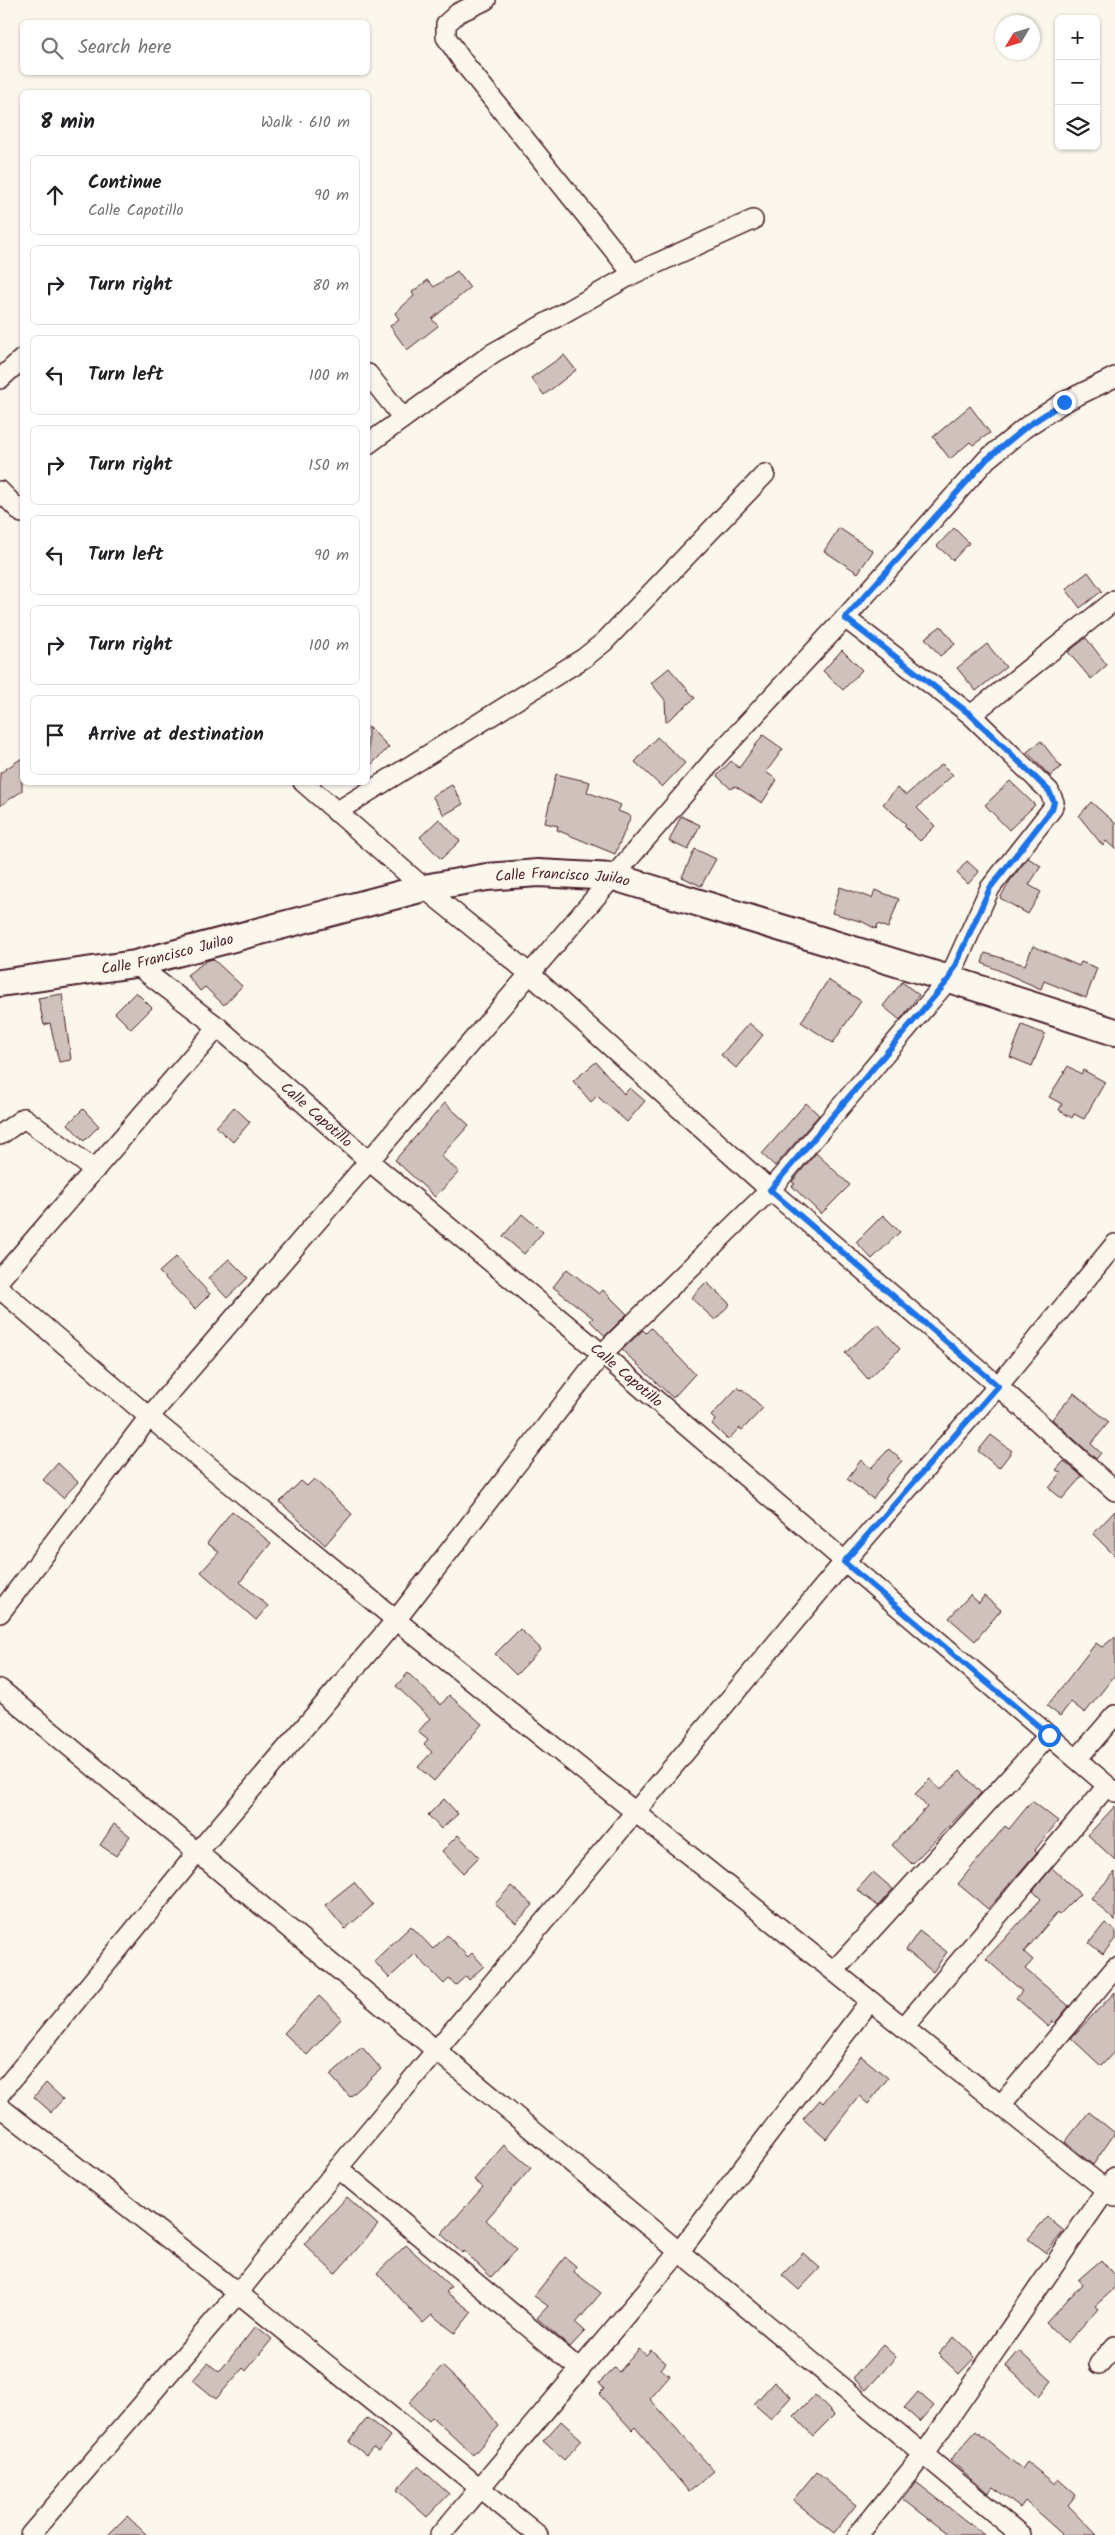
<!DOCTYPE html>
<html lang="en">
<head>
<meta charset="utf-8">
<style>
	:root { --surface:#fff; --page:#f6f6f6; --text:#202124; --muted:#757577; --line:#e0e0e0 }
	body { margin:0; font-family:Kalam,sans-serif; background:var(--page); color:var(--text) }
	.controls { position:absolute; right:15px; top:15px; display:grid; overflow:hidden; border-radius:8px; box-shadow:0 1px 4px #0004 }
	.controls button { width:45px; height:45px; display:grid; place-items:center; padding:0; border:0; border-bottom:1px solid var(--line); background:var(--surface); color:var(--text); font:25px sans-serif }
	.compass { position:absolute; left:995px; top:15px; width:45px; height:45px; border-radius:50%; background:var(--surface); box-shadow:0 1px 4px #0004; rotate:232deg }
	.stop { position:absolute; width:15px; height:15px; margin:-11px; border:4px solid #1a73e8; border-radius:50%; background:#fff }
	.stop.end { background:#1a73e8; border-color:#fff; box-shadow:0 1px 5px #0008 }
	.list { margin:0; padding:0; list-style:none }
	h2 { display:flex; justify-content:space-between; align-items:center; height:65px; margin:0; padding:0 20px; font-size:21px }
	h2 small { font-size:16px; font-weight:400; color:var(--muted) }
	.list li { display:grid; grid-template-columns:32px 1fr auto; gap:15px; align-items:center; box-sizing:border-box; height:80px; margin:0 10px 10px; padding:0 10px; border:1px solid var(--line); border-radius:8px }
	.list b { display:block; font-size:19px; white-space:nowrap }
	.list p { margin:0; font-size:16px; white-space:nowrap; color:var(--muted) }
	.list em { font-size:16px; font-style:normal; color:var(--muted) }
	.icon { flex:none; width:28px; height:28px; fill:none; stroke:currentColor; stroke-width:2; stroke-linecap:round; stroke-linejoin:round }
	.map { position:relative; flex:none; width:1115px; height:2535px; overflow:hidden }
	.search { position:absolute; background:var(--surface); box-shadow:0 1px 4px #0004; left:20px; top:20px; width:350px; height:55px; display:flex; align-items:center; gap:12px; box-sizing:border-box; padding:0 18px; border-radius:8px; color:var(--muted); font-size:19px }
	.panel { position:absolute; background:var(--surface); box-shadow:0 1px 4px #0004; left:20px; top:90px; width:350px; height:695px; border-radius:8px }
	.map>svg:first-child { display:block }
	.building { fill:#cfc2bc; stroke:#4a1f2b }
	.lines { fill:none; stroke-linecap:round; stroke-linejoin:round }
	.street-casing { stroke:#4a1f2b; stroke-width:22 }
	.secondary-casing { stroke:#4a1f2b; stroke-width:30 }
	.street { stroke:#fbf7ec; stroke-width:19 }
	.secondary { stroke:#fbf7ec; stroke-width:26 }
	.route { stroke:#1a73e8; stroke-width:6 }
	.labels { text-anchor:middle; stroke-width:4.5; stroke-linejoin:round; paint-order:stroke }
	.street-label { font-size:15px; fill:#4a1f2b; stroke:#fbf7ec }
</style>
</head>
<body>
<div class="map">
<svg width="1115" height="2535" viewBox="0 0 1115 2535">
	<rect width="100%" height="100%" fill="#fbf7ec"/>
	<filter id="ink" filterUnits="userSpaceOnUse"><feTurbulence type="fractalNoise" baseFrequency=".02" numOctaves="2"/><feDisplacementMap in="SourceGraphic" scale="10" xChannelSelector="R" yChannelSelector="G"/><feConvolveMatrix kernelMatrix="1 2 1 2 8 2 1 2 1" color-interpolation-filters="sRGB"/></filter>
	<g filter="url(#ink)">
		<path class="building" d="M 457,271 L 470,288 L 432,319 L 438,326 L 407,350 L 390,326 L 399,319 L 395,313 L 414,296 L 412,292 L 428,280 L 434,287 Z
			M 564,355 L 576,370 L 544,395 L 531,378 Z
			M 970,406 L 990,433 L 973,445 L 970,442 L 950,459 L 933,437 Z
			M 839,528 L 873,551 L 858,573 L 824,551 Z
			M 954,528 L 969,543 L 953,560 L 937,546 Z
			M 1088,572 L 1102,591 L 1080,608 L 1066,589 Z
			M 941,626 L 955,644 L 940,656 L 925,638 Z
			M 1086,638 L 1107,665 L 1091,679 L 1068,652 Z
			M 987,644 L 1006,667 L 976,691 L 957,668 Z
			M 842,650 L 862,670 L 843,690 L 823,671 Z
			M 669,668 L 695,698 L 666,722 L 665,700 L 651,683 Z
			M 368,726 L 389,747 L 368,768 Z
			M 763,735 L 783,749 L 766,772 L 777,780 L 762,803 L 735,786 L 731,789 L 717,776 L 731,761 L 739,768 Z
			M 657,737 L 685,763 L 662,787 L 635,762 Z
			M 1041,741 L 1061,767 L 1050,776 L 1027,752 Z
			M 22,758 L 22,791 L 0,806 L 0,773 Z
			M 942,764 L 953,775 L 917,808 L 935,826 L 920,841 L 904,826 L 906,824 L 883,804 L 897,788 L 906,795 Z
			M 556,774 L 590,782 L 587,792 L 621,805 L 618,811 L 631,816 L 615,854 L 557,830 L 558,826 L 545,823 Z
			M 1010,781 L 1035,805 L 1009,830 L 985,805 Z
			M 452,785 L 463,804 L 444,815 L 432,796 Z
			M 1091,802 L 1115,823 L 1115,849 L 1106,841 L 1103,846 L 1079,816 Z
			M 681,816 L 700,825 L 688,850 L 669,841 Z
			M 439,819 L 460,841 L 441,859 L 420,837 Z
			M 695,849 L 716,859 L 701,886 L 682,877 Z
			M 1028,858 L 1041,866 L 1029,885 L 1041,892 L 1028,914 L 1000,898 L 1010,881 Z
			M 967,861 L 979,872 L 968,884 L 957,873 Z
			M 840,887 L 872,898 L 875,890 L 899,899 L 888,928 L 878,924 L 876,929 L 863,922 L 832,913 Z
			M 1033,946 L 1079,966 L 1081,962 L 1097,968 L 1086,998 L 1044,981 L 1041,989 L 982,963 L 985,953 L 1025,965 Z
			M 213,959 L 242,986 L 224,1005 L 205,987 L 200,991 L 187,975 L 206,961 Z
			M 828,980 L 861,1001 L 833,1043 L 801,1022 Z
			M 902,982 L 919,995 L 900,1020 L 883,1006 Z
			M 136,992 L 152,1008 L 131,1029 L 115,1013 Z
			M 62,994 L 71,1060 L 59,1062 L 50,1023 L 44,1025 L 38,998 Z
			M 749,1023 L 763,1035 L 736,1068 L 721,1055 Z
			M 1022,1025 L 1045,1034 L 1032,1066 L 1010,1057 Z
			M 596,1062 L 624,1094 L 630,1088 L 645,1101 L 627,1122 L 597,1096 L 591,1102 L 573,1081 Z
			M 1068,1066 L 1081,1074 L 1083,1070 L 1105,1082 L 1084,1119 L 1074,1114 L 1072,1118 L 1059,1110 L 1062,1104 L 1049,1097 Z
			M 445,1103 L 469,1125 L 441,1156 L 459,1172 L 435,1197 L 395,1160 Z
			M 806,1103 L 819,1115 L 775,1166 L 762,1154 Z
			M 234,1107 L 250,1122 L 233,1142 L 216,1127 Z
			M 83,1109 L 99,1126 L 84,1141 L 68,1124 Z
			M 816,1153 L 850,1185 L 821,1214 L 792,1186 L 795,1184 L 792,1182 Z
			M 522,1214 L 543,1232 L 524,1254 L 503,1236 Z
			M 883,1215 L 900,1232 L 872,1259 L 856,1242 Z
			M 176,1257 L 210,1294 L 195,1309 L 159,1272 Z
			M 229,1259 L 248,1278 L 227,1298 L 208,1278 Z
			M 567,1269 L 599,1294 L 603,1290 L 627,1314 L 605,1336 L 590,1321 L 593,1318 L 553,1287 Z
			M 706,1282 L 730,1304 L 715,1320 L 691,1298 Z
			M 878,1324 L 900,1349 L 868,1379 L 845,1353 Z
			M 651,1328 L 695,1374 L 673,1398 L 622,1350 L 643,1330 L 646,1333 Z
			M 738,1387 L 741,1390 L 742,1389 L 763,1408 L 742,1430 L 739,1428 L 728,1440 L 712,1424 L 715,1420 L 711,1416 Z
			M 1074,1393 L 1109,1422 L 1091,1444 L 1101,1453 L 1096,1459 L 1052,1419 Z
			M 991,1435 L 1012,1451 L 999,1468 L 978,1451 Z
			M 889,1449 L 902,1461 L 885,1479 L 887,1480 L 873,1499 L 847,1479 L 861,1460 L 871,1468 Z
			M 1064,1461 L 1082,1476 L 1062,1499 L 1049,1488 L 1061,1473 L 1056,1470 Z
			M 58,1463 L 78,1482 L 63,1498 L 43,1480 Z
			M 314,1479 L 352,1514 L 325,1545 L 280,1502 L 301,1481 L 307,1486 Z
			M 232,1511 L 271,1543 L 240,1582 L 268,1606 L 256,1620 L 201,1572 L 219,1552 L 207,1543 Z
			M 1115,1511 L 1115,1556 L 1093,1534 Z
			M 970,1595 L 979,1603 L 984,1596 L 1001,1610 L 975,1641 L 949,1618 Z
			M 520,1629 L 541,1649 L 516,1675 L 495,1654 Z
			M 1115,1637 L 1115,1675 L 1085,1713 L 1071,1702 L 1060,1716 L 1047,1706 L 1096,1643 L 1102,1647 Z
			M 408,1673 L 441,1705 L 449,1695 L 482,1724 L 434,1781 L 418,1767 L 432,1752 L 424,1745 L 428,1740 L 418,1732 L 430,1718 L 396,1686 Z
			M 960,1771 L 981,1793 L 912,1864 L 892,1845 L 927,1807 L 915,1794 L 930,1779 L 940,1790 Z
			M 444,1799 L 458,1814 L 441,1829 L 428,1815 Z
			M 1032,1801 L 1058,1821 L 1035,1850 L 1037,1852 L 988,1909 L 958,1884 L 1005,1826 L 1009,1829 Z
			M 1115,1806 L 1115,1860 L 1088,1835 Z
			M 114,1824 L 130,1836 L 116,1856 L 100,1845 Z
			M 458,1835 L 479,1857 L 463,1873 L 442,1851 Z
			M 1052,1868 L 1080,1894 L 1059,1915 L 1057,1913 L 1024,1952 L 1033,1960 L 1025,1969 L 1069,2006 L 1055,2023 L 1053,2021 L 1048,2026 L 1016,1998 L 1022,1991 L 986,1959 L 1041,1899 L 1033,1891 Z
			M 873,1872 L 893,1889 L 878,1906 L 857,1890 Z
			M 1115,1872 L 1115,1921 L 1091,1898 Z
			M 354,1882 L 373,1905 L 345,1929 L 325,1905 Z
			M 511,1886 L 533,1905 L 516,1923 L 495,1904 Z
			M 1105,1923 L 1115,1930 L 1115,1939 L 1103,1954 L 1089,1943 Z
			M 411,1926 L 433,1949 L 447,1935 L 468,1957 L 472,1953 L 484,1966 L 469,1980 L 466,1976 L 456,1985 L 449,1979 L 444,1984 L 415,1954 L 389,1978 L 374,1961 Z
			M 919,1931 L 947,1952 L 933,1972 L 906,1950 Z
			M 1115,1992 L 1115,2051 L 1101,2066 L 1071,2038 Z
			M 319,1996 L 342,2018 L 307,2055 L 284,2033 Z
			M 362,2047 L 381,2069 L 350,2097 L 330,2075 Z
			M 861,2056 L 888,2078 L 868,2104 L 859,2096 L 826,2139 L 803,2119 L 820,2100 L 823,2103 Z
			M 46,2083 L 63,2099 L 51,2112 L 34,2097 Z
			M 1089,2112 L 1115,2133 L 1093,2165 L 1065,2142 Z
			M 504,2145 L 531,2168 L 486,2220 L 517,2249 L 491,2277 L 464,2251 L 462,2253 L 441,2234 L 483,2187 L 474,2180 Z
			M 347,2197 L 378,2225 L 335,2274 L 304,2244 Z
			M 1047,2217 L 1064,2231 L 1046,2253 L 1028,2239 Z
			M 406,2245 L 451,2287 L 446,2292 L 472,2312 L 455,2333 L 432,2315 L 423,2323 L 377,2273 Z
			M 803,2253 L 820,2268 L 799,2290 L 782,2275 Z
			M 565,2257 L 576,2266 L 574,2272 L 601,2293 L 576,2323 L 585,2331 L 570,2347 L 537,2318 L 548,2306 L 534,2296 Z
			M 1101,2260 L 1115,2276 L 1115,2288 L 1095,2306 L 1098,2309 L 1067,2343 L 1046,2323 L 1082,2284 L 1078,2280 Z
			M 256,2326 L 272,2339 L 246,2371 L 243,2368 L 216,2399 L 193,2380 L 208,2363 L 219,2372 Z
			M 954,2337 L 975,2357 L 959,2374 L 938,2354 Z
			M 883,2345 L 896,2357 L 866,2390 L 853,2378 Z
			M 639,2349 L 646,2355 L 651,2350 L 666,2363 L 661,2369 L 670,2376 L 650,2399 L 714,2471 L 689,2492 L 635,2427 L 632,2430 L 599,2394 L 604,2389 L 599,2383 L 614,2368 L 619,2372 Z
			M 1019,2351 L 1052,2381 L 1039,2396 L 1006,2366 Z
			M 442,2366 L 478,2399 L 499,2426 L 473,2455 L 432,2417 L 429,2421 L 409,2403 Z
			M 774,2382 L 791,2397 L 771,2419 L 754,2404 Z
			M 918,2392 L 934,2406 L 920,2422 L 904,2408 Z
			M 815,2395 L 834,2415 L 813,2436 L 794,2416 Z
			M 367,2418 L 390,2436 L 379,2451 L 373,2447 L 366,2455 L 349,2442 Z
			M 561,2421 L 582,2440 L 564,2460 L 543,2441 Z
			M 976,2431 L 1022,2469 L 1027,2462 L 1055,2484 L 1058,2479 L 1076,2495 L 1068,2505 L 1097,2535 L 1063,2535 L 1025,2501 L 1020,2508 L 993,2487 L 988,2493 L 981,2487 L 950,2460 Z
			M 418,2466 L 449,2494 L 427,2517 L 397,2490 Z
			M 816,2472 L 856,2505 L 834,2533 L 793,2500 Z
			M 916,2482 L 984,2535 L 950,2535 L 903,2499 Z
			M 127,2516 L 147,2535 L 108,2535 Z"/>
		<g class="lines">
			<g class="street-casing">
				<g id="street">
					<path d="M 486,0 L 458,13 L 446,24 L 446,37 L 463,62 L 633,274"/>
					<path d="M 368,374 L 403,418"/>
					<path d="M 0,379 L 22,359"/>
					<path d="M 368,444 L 493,353 L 633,274 L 753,220"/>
					<path d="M 0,491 L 22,513"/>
					<path d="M 971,715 L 1115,600"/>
					<path d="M 303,782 L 424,888 L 530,974 L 770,1190 L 998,1386 L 1115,1491"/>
					<path d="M 336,812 L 584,658 L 604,642 L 765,474"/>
					<path id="s1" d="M 135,964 L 218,1027 L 369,1161 L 602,1354 L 1115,1792"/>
					<path d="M 0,1135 L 24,1118 L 95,1170"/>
					<path d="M 0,1279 L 218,1027"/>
					<path d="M 0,1289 L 149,1417 L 396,1620 L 1115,2197"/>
					<path d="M 0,1613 L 149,1417 L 716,757 L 845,618 L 987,459 L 1026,427 L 1064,402 L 1115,377"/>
					<path d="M 0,1689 L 1021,2535"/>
					<path d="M 1077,1759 L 1115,1715"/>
					<path d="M 834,1971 L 1049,1735"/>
					<path d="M 904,2027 L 1107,1786"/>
					<path d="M 0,2094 L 197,1853 L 396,1620 L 602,1354 L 770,1190 L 949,979 L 990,888 L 1052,809 L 1054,802 L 1049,791 L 971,715 L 845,618"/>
					<path d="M 1001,2105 L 1115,1968"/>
					<path d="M 0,2107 L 238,2293 L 538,2535"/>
					<path d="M 338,2168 L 579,2369"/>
					<path d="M 1099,2364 L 1115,2346"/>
					<path d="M 30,2535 L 238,2293 L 338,2168 L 844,1562 L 998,1386 L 1115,1244"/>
					<path d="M 440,2535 L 679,2252 L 870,2001"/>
					<path d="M 858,2535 L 924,2454 L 1115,2177"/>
				</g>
			</g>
			<g class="secondary-casing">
				<g id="secondary">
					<path id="s2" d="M 0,983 L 135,964 L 424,888 L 487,877 L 538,873 L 614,877 L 949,979 L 1115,1032"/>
				</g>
			</g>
			<use href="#street" class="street"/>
			<use href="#secondary" class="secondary"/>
		</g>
	</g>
	<g class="lines" filter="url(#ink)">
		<path class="route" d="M 1049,1735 L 844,1562 L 998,1386 L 770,1190 L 949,979 L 990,888 L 1052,809 L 1054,802 L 1049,791 L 971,715 L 845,618 L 987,459 L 1026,427 L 1064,402"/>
	</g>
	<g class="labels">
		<g class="street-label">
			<text dy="5" stroke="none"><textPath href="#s2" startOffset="575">Calle Francisco Juilao</textPath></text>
			<text dy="5" stroke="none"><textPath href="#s2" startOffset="170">Calle Francisco Juilao</textPath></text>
			<text dy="5" stroke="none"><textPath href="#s1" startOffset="236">Calle Capotillo</textPath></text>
			<text dy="5" stroke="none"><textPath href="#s1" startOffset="641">Calle Capotillo</textPath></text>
		</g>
	</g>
</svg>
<div class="controls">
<button>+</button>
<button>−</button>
<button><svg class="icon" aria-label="layers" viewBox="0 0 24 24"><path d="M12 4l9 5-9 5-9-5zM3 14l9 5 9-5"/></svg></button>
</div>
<svg class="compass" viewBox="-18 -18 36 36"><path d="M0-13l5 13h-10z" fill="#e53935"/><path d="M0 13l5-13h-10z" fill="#757577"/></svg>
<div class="stop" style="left:1049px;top:1735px"></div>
<div class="stop end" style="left:1064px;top:402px"></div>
<div class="search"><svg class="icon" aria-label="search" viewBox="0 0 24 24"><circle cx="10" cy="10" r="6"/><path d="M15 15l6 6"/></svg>Search here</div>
<section class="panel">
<h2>8 min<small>Walk · 610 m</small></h2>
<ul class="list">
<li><svg class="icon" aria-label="ahead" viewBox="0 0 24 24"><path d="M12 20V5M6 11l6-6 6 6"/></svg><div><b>Continue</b><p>Calle Capotillo</p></div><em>90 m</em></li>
<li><svg class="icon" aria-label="right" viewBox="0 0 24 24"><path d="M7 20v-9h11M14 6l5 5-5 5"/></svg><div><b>Turn right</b></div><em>80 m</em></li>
<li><svg class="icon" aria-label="left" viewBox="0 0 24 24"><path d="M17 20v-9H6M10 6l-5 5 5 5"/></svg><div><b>Turn left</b></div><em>100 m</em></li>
<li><svg class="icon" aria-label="right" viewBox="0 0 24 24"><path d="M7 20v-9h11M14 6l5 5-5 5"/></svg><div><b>Turn right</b></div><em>150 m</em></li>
<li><svg class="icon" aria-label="left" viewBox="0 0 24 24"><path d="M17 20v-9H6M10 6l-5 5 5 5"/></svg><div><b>Turn left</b></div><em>90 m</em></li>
<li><svg class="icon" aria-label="right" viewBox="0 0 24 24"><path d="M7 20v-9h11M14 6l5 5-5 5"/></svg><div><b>Turn right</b></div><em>100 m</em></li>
<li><svg class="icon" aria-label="arrive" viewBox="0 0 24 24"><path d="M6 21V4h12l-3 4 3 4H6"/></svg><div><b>Arrive at destination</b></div></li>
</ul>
</section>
</div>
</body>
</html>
